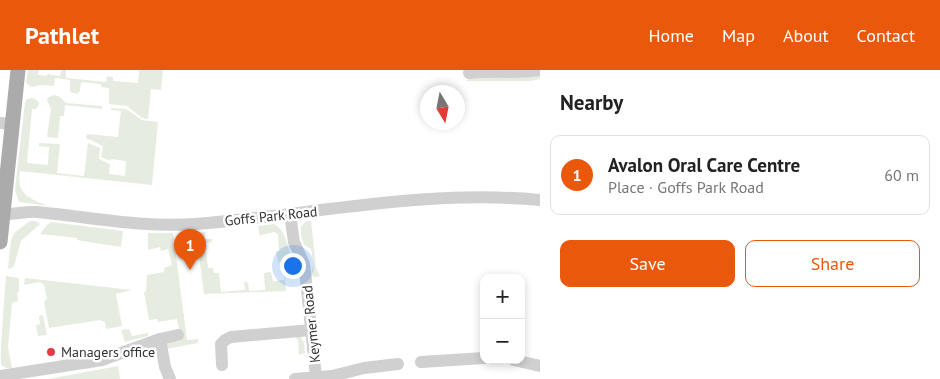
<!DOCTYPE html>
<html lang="en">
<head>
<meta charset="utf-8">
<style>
	:root { --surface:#fff; --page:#f2f2f2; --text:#222; --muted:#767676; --line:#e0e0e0; --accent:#ea580c }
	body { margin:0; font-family:"PT Sans",sans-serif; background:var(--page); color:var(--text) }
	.controls { position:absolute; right:15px; bottom:15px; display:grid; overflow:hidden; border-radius:10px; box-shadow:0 2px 8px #0003 }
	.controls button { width:45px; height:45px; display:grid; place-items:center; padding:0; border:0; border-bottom:1px solid var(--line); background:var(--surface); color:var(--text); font:25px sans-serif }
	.compass { position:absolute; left:420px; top:15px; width:45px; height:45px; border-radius:50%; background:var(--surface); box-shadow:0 2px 8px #0003; rotate:170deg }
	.you { position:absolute; left:292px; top:195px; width:18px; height:18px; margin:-12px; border:4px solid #fff; border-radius:50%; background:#1a73e8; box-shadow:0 0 0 8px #1a73e833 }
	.badge { display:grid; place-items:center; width:32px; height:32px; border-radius:50%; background:var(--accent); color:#fff; font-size:16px; font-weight:700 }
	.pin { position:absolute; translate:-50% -41px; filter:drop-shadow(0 1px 2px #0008) }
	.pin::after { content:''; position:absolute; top:26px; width:18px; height:15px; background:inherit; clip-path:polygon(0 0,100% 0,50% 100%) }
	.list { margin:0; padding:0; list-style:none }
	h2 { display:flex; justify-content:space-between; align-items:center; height:65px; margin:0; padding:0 20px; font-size:21px }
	h2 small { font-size:16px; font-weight:400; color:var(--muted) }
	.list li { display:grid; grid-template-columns:32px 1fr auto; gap:15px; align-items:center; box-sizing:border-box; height:80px; margin:0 10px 10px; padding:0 10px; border:1px solid var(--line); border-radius:10px }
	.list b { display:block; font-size:19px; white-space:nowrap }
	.list p { margin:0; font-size:16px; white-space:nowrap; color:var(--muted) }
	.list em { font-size:16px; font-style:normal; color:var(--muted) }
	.actions { display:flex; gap:10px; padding:15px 20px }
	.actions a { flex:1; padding:11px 0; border:1px solid var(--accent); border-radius:10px; text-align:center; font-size:18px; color:var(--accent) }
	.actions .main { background:var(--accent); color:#fff }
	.map { position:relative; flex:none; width:540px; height:309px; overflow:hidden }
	header { display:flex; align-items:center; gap:30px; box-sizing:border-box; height:70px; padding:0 25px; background:var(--accent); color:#fff }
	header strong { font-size:24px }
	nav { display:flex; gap:28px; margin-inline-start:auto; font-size:18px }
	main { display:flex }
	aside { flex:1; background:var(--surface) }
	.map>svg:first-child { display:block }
	.green { fill:#e6ecdf }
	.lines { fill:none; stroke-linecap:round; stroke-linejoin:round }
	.minor { stroke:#d0d0d0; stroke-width:12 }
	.major { stroke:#ababab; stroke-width:15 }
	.poi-dot { fill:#e63946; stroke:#fff; stroke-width:2 }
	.labels { text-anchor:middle; stroke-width:5; stroke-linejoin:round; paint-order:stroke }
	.street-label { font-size:14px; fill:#333; stroke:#fff }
	.poi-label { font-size:14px; fill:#333; stroke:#fff; text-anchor:start }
</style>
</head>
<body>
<header>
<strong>Pathlet</strong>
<nav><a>Home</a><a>Map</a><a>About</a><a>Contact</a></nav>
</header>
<main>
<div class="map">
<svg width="540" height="309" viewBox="0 0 540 309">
	<rect width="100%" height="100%" fill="#fff"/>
	<path class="green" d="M 28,0 L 39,0 L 38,5 L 47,6 L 47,4 L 60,6 L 62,0 L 66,0 L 66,8 L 106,12 L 107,6 L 113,7 L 113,11 L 138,13 L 139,0 L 163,0 L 161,20 L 151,19 L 148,49 L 142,48 L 127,36 L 109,34 L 109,18 L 101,17 L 101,14 L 81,12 L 80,21 L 77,24 L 70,22 L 70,10 L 55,8 L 54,16 L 42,15 L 31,17 L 26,13 Z
		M 540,5 L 540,9 L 531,11 L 466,11 L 470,7 Z
		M 54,25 L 60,27 L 66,33 L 102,36 L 102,39 L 65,35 L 64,46 L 60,46 L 58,68 L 47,67 L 51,39 L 47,30 L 49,27 Z
		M 33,28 L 38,31 L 39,34 L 36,39 L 32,39 L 27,93 L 48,95 L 49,77 L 39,76 L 39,73 L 60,74 L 57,103 L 84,106 L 88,73 L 100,78 L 99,89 L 110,94 L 109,104 L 125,106 L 126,91 L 111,89 L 111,91 L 101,87 L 103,76 L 86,68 L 87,64 L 118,67 L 121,41 L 111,40 L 111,38 L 126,39 L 142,50 L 158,52 L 152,115 L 20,101 C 16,124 29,128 48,136 L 19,132 L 15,120 L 25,32 L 27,29 Z
		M 30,151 L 36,151 L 40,154 L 21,171 L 14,196 L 10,199 L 8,198 L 11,170 L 15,162 Z
		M 307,151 L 311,151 L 316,198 L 320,206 L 313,207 L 312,201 L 314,195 L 311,179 L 304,175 L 301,165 L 301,156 Z
		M 51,152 L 123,161 L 121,177 L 77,170 L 77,168 L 40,164 L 47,155 Z
		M 274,154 C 287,162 286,174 292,187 L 278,193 L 276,181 L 279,181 L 278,164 L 274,162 L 261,165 L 260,167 L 258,156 Z
		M 196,162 L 205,162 L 205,169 L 212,169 L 212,172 L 205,173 L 208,198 L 213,198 L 214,203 L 219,203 L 221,222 L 245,220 L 244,211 L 248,213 L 249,221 L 265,220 L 264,203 L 271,202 L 273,211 L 284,210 L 284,201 L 286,221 L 204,224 Z
		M 148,163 L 173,163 L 187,270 L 198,269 L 198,273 L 166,279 L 167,273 L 181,271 L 177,249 L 158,252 L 157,249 L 149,250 L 144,222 L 146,222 L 147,205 L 164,202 L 164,198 L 172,195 L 168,179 L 161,181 L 160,177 L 148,180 Z
		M 6,206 L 19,208 L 19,222 L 17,223 L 18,231 L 12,233 L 8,277 L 12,298 C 7,299 4,298 1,294 C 0,284 5,221 6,206 Z
		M 25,208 L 132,220 L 116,224 L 122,256 L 106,259 L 105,252 L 100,250 L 49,258 L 44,232 L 47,229 L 44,215 L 40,212 L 24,215 Z
		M 43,245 L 47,265 L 38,266 L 36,255 L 40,254 L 39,246 Z
		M 129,259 L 132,266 L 148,263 L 148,266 L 125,272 L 121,260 Z
		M 295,267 L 301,267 L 304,273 L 305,283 L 299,285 L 298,270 Z
		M 118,296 L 120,309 L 48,309 Z"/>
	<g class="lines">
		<path class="minor" d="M 469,3 C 492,0 516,4 539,0
			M 0,53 L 12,54
			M 3,144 C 14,145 25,141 37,142 C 90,147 142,158 195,154 C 310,145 425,119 540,130
			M 290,144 L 294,172 L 304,194 L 306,210 L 316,307
			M 160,269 L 165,297 L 170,309
			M 514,290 L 540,296
			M 421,292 L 484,288
			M 222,295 L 221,274 L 225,270 L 231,267 L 311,260
			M 0,306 L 102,290 L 160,269 L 178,265
			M 295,309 L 332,306 L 364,298 L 398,294"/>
		<path class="major" d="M 0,172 L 18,0"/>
	</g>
	<circle class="poi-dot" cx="51" cy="282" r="5"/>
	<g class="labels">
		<g class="street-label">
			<text transform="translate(271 146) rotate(-6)" y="5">Goffs Park Road</text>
			<text transform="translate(311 254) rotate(-96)" y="5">Keymer Road</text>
		</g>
		<g class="poi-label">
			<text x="61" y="287">Managers office</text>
		</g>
	</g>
</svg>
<div class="controls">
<button>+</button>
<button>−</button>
</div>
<svg class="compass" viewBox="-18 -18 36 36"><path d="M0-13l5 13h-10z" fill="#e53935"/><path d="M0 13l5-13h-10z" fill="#767676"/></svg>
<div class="you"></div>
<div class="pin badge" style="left:190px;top:200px">1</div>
</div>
<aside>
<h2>Nearby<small></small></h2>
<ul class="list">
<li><span class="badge">1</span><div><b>Avalon Oral Care Centre</b><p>Place · Goffs Park Road</p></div><em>60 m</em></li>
</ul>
<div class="actions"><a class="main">Save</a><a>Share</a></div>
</aside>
</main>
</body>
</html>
